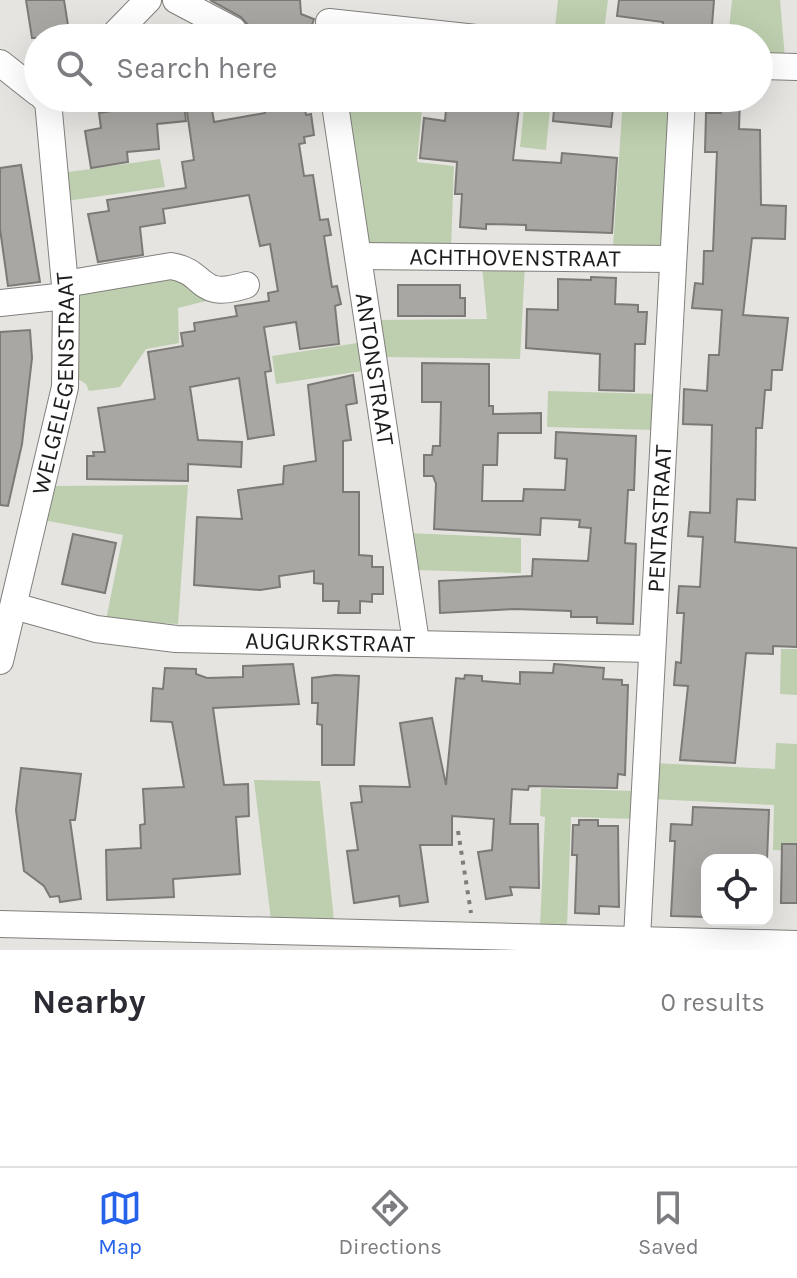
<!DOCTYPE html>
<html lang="en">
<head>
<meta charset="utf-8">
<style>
	:root { --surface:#fff; --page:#f7f7f7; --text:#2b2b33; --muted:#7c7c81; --line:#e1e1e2; --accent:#2563eb }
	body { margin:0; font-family:Karla,sans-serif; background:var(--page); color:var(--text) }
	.controls { position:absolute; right:24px; bottom:24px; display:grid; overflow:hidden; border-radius:16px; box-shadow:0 8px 32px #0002 }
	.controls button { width:72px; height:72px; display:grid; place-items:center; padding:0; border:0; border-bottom:2px solid var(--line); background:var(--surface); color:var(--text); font:40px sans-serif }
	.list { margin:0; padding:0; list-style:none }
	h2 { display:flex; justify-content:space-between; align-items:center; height:104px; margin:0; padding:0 32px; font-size:34px }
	h2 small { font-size:26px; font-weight:400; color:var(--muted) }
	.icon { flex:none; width:44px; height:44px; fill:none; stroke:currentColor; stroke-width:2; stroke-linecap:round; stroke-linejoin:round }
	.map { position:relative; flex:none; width:797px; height:950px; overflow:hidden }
	.search { position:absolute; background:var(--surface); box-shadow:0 8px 32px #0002; left:24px; right:24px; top:24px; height:88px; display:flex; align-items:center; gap:20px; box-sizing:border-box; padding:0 28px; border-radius:44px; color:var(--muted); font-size:30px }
	.sheet { height:216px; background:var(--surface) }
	nav { display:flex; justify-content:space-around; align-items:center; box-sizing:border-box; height:112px; border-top:2px solid var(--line); background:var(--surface); font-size:22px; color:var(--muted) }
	nav a { display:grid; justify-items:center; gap:4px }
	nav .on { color:var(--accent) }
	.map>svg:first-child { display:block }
	.green { fill:#bdcfae }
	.building { fill:#a9a7a4; stroke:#7c7a77; stroke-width:2 }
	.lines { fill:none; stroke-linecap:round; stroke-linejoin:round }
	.minor-casing { stroke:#827f7d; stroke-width:28 }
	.path { stroke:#7f7d7b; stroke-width:4; stroke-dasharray:4 6; stroke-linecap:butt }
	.minor { stroke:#fff; stroke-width:26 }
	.labels { text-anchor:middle; stroke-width:6; stroke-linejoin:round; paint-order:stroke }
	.street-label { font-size:24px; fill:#1e1d1c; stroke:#f3f1ee }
</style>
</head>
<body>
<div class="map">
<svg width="797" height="950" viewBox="0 0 797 950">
	<rect width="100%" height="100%" fill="#e6e4e1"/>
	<path class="green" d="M 558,0 L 608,0 L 603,38 L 554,36 Z
		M 732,0 L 780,0 L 785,58 L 759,58 L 759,38 L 728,38 Z
		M 342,98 L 423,98 L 417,162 L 454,166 L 451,248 L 366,244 Z
		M 525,98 L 551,98 L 546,150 L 520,147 Z
		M 623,98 L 673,98 L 664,244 L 658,248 L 613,247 Z
		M 160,159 L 165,187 L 66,201 L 62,173 Z
		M 525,264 L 520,359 L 383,357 L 376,320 L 487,319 L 482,265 Z
		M 164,271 L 206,296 L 206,301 L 178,308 L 179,343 L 146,349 L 120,387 L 89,391 L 86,384 L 75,377 L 79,294 Z
		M 364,342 L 369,370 L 276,384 L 272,356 Z
		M 548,391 L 656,394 L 655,430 L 547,427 Z
		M 188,485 L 178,624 L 106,620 L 123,535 L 43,520 L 52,486 Z
		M 408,533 L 521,538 L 521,573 L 414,570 Z
		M 781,649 L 797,649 L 797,695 L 780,694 Z
		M 776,743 L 797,744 L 797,851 L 773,850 L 774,805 L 652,799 L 653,763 L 775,769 Z
		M 254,780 L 320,781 L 334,921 L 271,920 Z
		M 541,788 L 635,791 L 635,819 L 571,817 L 567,926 L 540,926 L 545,817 L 540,816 Z"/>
	<path class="building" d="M 26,0 L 64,0 L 70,38 L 32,38 Z
		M 210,0 L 300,0 L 301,14 L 314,19 L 313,22 L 307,38 L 254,38 L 256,34 L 241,17 Z
		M 619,0 L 714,0 L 711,38 L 677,38 L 677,31 L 662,30 L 663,22 L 617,16 Z
		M 124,98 L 183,98 L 186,121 L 157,124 L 159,149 L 127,152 L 128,162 L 91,168 L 85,131 L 101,128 L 99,113 L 125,109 Z
		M 263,98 L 303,98 L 306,115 L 311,114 L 314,135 L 304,137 L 305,143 L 299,144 L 304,176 L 313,175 L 320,220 L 328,219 L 331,235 L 324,236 L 332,287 L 337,286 L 341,304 L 335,306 L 339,344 L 300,349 L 296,322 L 264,327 L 271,371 L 265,372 L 274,435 L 248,439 L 239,378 L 190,387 L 198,440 L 242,442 L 241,467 L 188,464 L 188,481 L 87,479 L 87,456 L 94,456 L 93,452 L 105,452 L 98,408 L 155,399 L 148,352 L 183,346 L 181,333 L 195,331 L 194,323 L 237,316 L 235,306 L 269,301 L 268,293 L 278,291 L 270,244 L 260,246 L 249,195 L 163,209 L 165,223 L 140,227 L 143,255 L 98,262 L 88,214 L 109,211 L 107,200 L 186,188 L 182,162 L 194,160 L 186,105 L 211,103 L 214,122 L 265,113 Z
		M 447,98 L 520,98 L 513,160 L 561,163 L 562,153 L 617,158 L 612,233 L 526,230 L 526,225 L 486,224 L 486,229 L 460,227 L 462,194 L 455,194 L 457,162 L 420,158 L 424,118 L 445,121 Z
		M 555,98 L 614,98 L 611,127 L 553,121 Z
		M 722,98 L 740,98 L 739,129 L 760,130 L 761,205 L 786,206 L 785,239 L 752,238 L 743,315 L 788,318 L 782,370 L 772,370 L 771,390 L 765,390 L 762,428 L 756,428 L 755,500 L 737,499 L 735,542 L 797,548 L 797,647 L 773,646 L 773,654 L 746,653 L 735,763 L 680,760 L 688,686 L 674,685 L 676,662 L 681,663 L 684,613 L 677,613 L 679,586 L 700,587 L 703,537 L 688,536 L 690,512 L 710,513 L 712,425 L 683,424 L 684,389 L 707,391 L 709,355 L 719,355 L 722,310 L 692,308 L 695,283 L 703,284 L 704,251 L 713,251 L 717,152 L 705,152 L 706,113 L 721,113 Z
		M 21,165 L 40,282 L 8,286 L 0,229 L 0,168 Z
		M 591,277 L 616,278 L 615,304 L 638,305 L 638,312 L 647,312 L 645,344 L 635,344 L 634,391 L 599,390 L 600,354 L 526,348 L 527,309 L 558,310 L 558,279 L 591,280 Z
		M 398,285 L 460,285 L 460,298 L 465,298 L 465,316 L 398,316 Z
		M 30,330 L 32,358 L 22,444 L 8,506 L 0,505 L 0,332 Z
		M 422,363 L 489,364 L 489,406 L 493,406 L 493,414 L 541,413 L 541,433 L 498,433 L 497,465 L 483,465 L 482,501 L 523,501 L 524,489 L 565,490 L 567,459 L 555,458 L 556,432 L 636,436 L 634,490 L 628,490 L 625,543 L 636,544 L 633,624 L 597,623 L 597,617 L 571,617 L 571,611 L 515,609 L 440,613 L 439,581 L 532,576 L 533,559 L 588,561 L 591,528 L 579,527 L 580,520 L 541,518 L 540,535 L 434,529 L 436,484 L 433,476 L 424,476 L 424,455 L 432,455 L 433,446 L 440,446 L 441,402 L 422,402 Z
		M 353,375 L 357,403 L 346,405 L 351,440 L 343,441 L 343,492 L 359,492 L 359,555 L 372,556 L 372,567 L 383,567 L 383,594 L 372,594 L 372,602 L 360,601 L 360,613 L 338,613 L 339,601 L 323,601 L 323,584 L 314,583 L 314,571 L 279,576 L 280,587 L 260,590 L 194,585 L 197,517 L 242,519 L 238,490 L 283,484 L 284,466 L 316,461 L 308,385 Z
		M 73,534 L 116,543 L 105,593 L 62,584 Z
		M 293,664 L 299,704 L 213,708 L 224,785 L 248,784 L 249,816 L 236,817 L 240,874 L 173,879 L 174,897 L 107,900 L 106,850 L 141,848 L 140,825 L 145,824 L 143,789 L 184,787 L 172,722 L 151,721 L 153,688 L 163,689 L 165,668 L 196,669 L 196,674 L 207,678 L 243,677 L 243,666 Z
		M 554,664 L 604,668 L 603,679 L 622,680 L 622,685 L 628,685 L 625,775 L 618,774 L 617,788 L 529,786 L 528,790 L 512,789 L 510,824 L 538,824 L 539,888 L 510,887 L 512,895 L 486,899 L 478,852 L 492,850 L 494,819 L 452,816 L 452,845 L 420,845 L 428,902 L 400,906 L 399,896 L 354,903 L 347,851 L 358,850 L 351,803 L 362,802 L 360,786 L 410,787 L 400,723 L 432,718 L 446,785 L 456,678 L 464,679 L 465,675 L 482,676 L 482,681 L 520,684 L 520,672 L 553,673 Z
		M 335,675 L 359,676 L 354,765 L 322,765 L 322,725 L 317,724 L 318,703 L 312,703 L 312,678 Z
		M 21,768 L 81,774 L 75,820 L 70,820 L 81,899 L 60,902 L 59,896 L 50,897 L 44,886 L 24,871 L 16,810 Z
		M 693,807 L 769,810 L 767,860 L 707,860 L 707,917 L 671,916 L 675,841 L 670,841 L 671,824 L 692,825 Z
		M 579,820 L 598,820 L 598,826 L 618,826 L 619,907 L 599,906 L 599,914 L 575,913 L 577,855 L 572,855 L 573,825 L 579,825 Z
		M 782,844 L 797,844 L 797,903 L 781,903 Z"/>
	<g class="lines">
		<g class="minor-casing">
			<g id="minor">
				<path d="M 176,0 L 233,30 L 236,38"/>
				<path d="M 329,22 L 476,38"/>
				<path d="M 111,38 L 148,0"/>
				<path d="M 0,63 L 38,93"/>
				<path d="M 759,66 L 797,67"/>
				<path id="s1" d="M 334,98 L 416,642"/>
				<path id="s2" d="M 359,256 L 672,259"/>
				<path d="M 65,284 L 171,266 C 208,272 196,301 246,285"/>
				<path d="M 0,303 L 66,296"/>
				<path id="s3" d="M 14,606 L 96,629 L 176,639 L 652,649"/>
				<path id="s4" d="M 0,661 L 65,387 L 66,296 L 48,101 L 44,98"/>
				<path d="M 0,924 L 797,944"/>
				<path id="s5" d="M 637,938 L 682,98"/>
			</g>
		</g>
		<path class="path" d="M 458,831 L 471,913"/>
		<use href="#minor" class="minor"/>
	</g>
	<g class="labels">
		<g class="street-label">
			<text dy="8" stroke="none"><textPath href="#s2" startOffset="156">ACHTHOVENSTRAAT</textPath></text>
			<text dy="8" stroke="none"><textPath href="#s1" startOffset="274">ANTONSTRAAT</textPath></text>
			<text dy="8" stroke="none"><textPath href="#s4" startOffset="284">WELGELEGENSTRAAT</textPath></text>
			<text dy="8" stroke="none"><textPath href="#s5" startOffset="420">PENTASTRAAT</textPath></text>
			<text dy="8" stroke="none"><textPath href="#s3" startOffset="320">AUGURKSTRAAT</textPath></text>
		</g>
	</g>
</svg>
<div class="controls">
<button><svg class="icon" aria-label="locate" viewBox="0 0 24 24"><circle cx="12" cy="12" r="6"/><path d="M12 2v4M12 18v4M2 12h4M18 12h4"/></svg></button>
</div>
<div class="search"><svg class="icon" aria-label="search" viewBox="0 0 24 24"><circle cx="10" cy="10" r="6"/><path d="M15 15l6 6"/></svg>Search here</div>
</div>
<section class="sheet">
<h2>Nearby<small>0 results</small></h2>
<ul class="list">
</ul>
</section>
<nav>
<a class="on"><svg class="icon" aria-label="map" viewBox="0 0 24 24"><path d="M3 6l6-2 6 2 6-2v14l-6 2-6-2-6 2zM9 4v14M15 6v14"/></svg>Map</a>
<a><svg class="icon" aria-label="directions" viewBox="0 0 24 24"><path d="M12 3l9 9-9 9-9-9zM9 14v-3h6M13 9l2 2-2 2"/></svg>Directions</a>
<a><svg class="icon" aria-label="saved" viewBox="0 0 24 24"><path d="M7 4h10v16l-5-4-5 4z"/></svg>Saved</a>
</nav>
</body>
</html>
